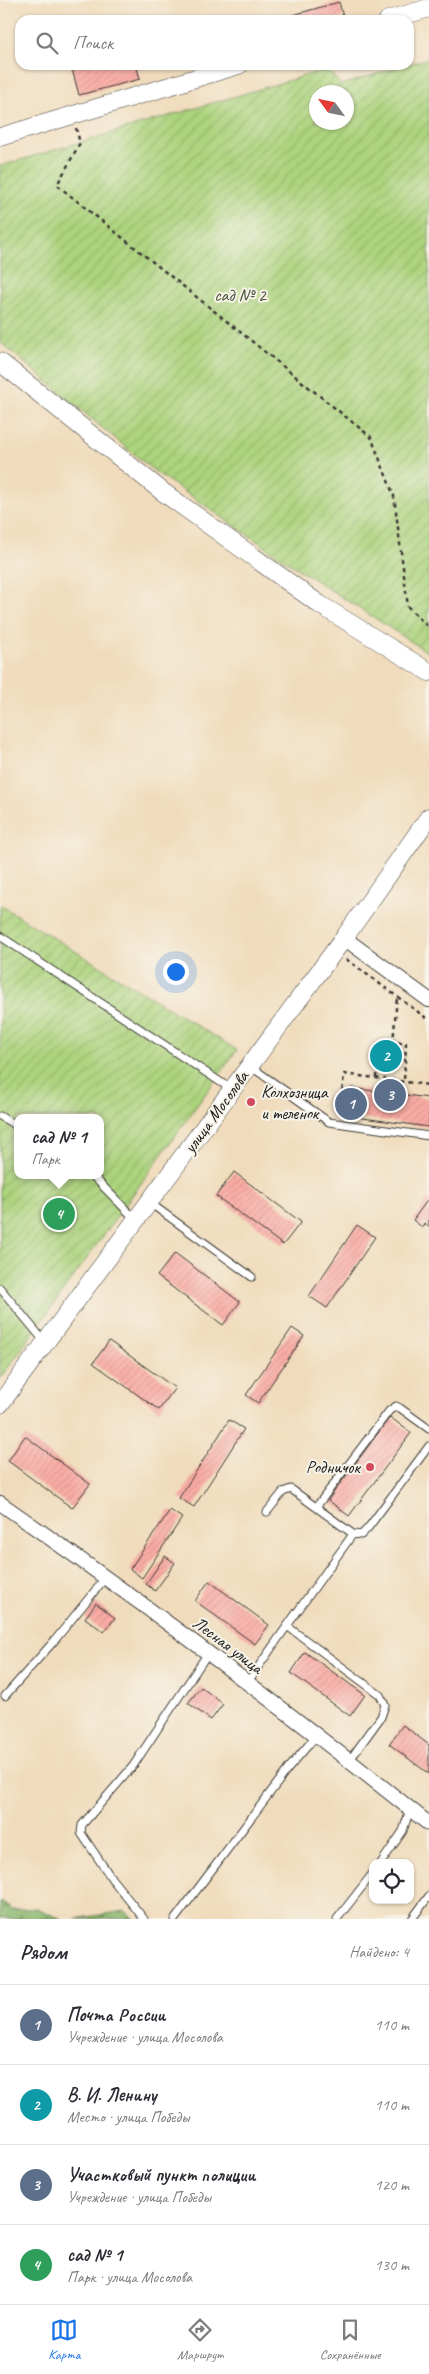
<!DOCTYPE html>
<html lang="ru">
<head>
<meta charset="utf-8">
<style>
	:root { --surface:#fff; --page:#f7f7f7; --text:#2b2b33; --muted:#7c7c81; --line:#e1e1e2; --accent:#1a73e8 }
	body { margin:0; font-family:Caveat,sans-serif; background:var(--page); color:var(--text) }
	.controls { position:absolute; right:15px; bottom:15px; display:grid; overflow:hidden; border-radius:10px; box-shadow:0 1px 4px #0004 }
	.controls button { width:45px; height:45px; display:grid; place-items:center; padding:0; border:0; border-bottom:1px solid var(--line); background:var(--surface); color:var(--text); font:25px sans-serif }
	.compass { position:absolute; left:309px; top:85px; width:45px; height:45px; border-radius:50%; background:var(--surface); box-shadow:0 1px 4px #0004; rotate:303deg }
	.you { position:absolute; left:175px; top:971px; width:18px; height:18px; margin:-12px; border:4px solid #fff; border-radius:50%; background:#1a73e8; box-shadow:0 0 0 8px #1a73e833 }
	.badge { display:grid; place-items:center; width:32px; height:32px; border-radius:50%; background:var(--accent); color:#fff; font-size:16px; font-weight:700 }
	.pin { position:absolute; translate:-50% -50%; border:2px solid #fff; box-shadow:0 1px 5px #0006 }
	.popup { position:absolute; left:14px; top:1114px; width:90px; height:65px; box-sizing:border-box; display:grid; place-content:center; border-radius:10px; background:var(--surface); filter:drop-shadow(0 1px 4px #0005); font-size:16px; white-space:nowrap; color:var(--muted) }
	.popup b { font-size:19px; color:var(--text) }
	.popup::after { content:''; position:absolute; left:50%; top:100%; margin-left:-10px; border:10px solid transparent; border-top-color:var(--surface) }
	.list { margin:0; padding:0; list-style:none }
	h2 { display:flex; justify-content:space-between; align-items:center; height:65px; margin:0; padding:0 20px; font-size:21px }
	h2 small { font-size:16px; font-weight:400; color:var(--muted) }
	.list li { display:grid; grid-template-columns:32px 1fr auto; gap:15px; align-items:center; box-sizing:border-box; height:80px; padding:0 20px; border-top:1px solid var(--line) }
	.list b { display:block; font-size:19px; white-space:nowrap }
	.list p { margin:0; font-size:16px; white-space:nowrap; color:var(--muted) }
	.list em { font-size:16px; font-style:normal; color:var(--muted) }
	.icon { flex:none; width:28px; height:28px; fill:none; stroke:currentColor; stroke-width:2; stroke-linecap:round; stroke-linejoin:round }
	.map { position:relative; flex:none; width:429px; height:1919px; overflow:hidden }
	.search { position:absolute; background:var(--surface); box-shadow:0 1px 4px #0004; left:15px; right:15px; top:15px; height:55px; display:flex; align-items:center; gap:12px; box-sizing:border-box; padding:0 18px; border-radius:15px; color:var(--muted); font-size:19px }
	.sheet { height:385px; background:var(--surface) }
	nav { display:flex; justify-content:space-around; align-items:center; box-sizing:border-box; height:70px; border-top:1px solid var(--line); background:var(--surface); font-size:14px; color:var(--muted) }
	nav a { display:grid; justify-items:center; gap:2px }
	nav .on { color:var(--accent) }
	.map>svg:first-child { display:block }
	.forest { fill:url(#forest-firs); stroke:#526844 }
	.garden { fill:url(#garden-furrows); stroke:#64784c; fill-rule:evenodd }
	.building { fill:url(#building-hatch) }
	.lines { fill:none; stroke-linecap:round; stroke-linejoin:round }
	.service-casing { stroke:#3c3934; stroke-width:9 }
	.minor-casing { stroke:#3c3934; stroke-width:16 }
	.tertiary-casing { stroke:#3c3934; stroke-width:19 }
	.path { stroke:#3c3934; stroke-width:2.5; stroke-dasharray:4 4; stroke-linecap:butt }
	.service { stroke:#fff; stroke-width:7 }
	.minor { stroke:#fff; stroke-width:14 }
	.tertiary { stroke:#fff; stroke-width:18 }
	.poi-dot { fill:#d1495b; stroke:#f7f3e8; stroke-width:2 }
	.labels { text-anchor:middle; stroke-width:4; stroke-linejoin:round; paint-order:stroke }
	.park-label { font-size:18px; fill:#475339; stroke:#f7f3e8 }
	.poi-label { font-size:18px; fill:#1c1c1c; stroke:#f7f3e8; text-anchor:start }
	.street-label { font-size:18px; fill:#1c1c1c; stroke:#f7f3e8 }
</style>
</head>
<body>
<div class="map">
<svg width="429" height="1919" viewBox="0 0 429 1919">
	<defs>
		<pattern id="forest-firs" width="22" height="20" patternUnits="userSpaceOnUse" patternTransform="scale(1.25)"><rect width="22" height="20" fill="#89b56c"/><path d="M5 1l3.5 6h-7zM16 11l3.5 6h-7z" fill="#6f9258"/></pattern>
		<pattern id="garden-furrows" width="10" height="10" patternUnits="userSpaceOnUse" patternTransform="scale(1.25)"><rect width="10" height="10" fill="#acd37d"/><path d="M-1 1l2-2M0 10L10 0M9 11l2-2" fill="none" stroke="#93b56b"/></pattern>
		<pattern id="building-hatch" width="6" height="6" patternUnits="userSpaceOnUse" patternTransform="scale(1.25)"><rect width="6" height="6" fill="#faaca5"/><path d="M-1 1l2-2M0 6l6-6M5 7l2-2" fill="none" stroke="#d6938d"/></pattern>
	</defs>
	<rect width="100%" height="100%" fill="#f7f3e8"/>
	<filter id="ink" filterUnits="userSpaceOnUse"><feTurbulence type="fractalNoise" baseFrequency=".02" numOctaves="2"/><feDisplacementMap in="SourceGraphic" scale="10" xChannelSelector="R" yChannelSelector="G"/><feConvolveMatrix kernelMatrix="1 2 1 2 8 2 1 2 1" color-interpolation-filters="sRGB"/></filter>
	<filter id="wash" filterUnits="userSpaceOnUse"><feTurbulence type="fractalNoise" baseFrequency=".0096" numOctaves="4" result="noise"/><feDisplacementMap in="SourceGraphic" scale="20" xChannelSelector="R" yChannelSelector="G"/><feGaussianBlur stdDeviation="1.12" result="paint"/><feColorMatrix in="noise" values="0 0 0 0 0 0 0 0 0 0 0 0 0 0 0 0 0 1.4 0 .05"/><feComposite in="paint" operator="in"/></filter>
	<g filter="url(#wash)">
		<rect width="100%" height="100%" fill="#f0dcbc"/>
		<path class="forest" d="M 0,1901 L 12,1910 L 37,1908 L 62,1919 L 0,1919 Z
			M 125,1911 L 135,1919 L 74,1919 Z"/>
		<path class="garden" d="M 429,58 L 429,653 L 301,571 L 154,471 L 0,342 L 0,166 L 327,69 L 341,85 ZM 346,92 L 346,122 L 316,122 L 316,92 Z
			M 0,905 L 237,1050 L 0,1379 ZM 18,1118 L 100,1118 L 100,1175 L 18,1175 Z"/>
		<g id="blocks">
			<path class="building" d="M 339,2 L 343,17 L 332,20 L 275,20 Z
				M 71,65 L 136,65 L 140,79 L 79,95 Z
				M 351,1088 L 429,1098 L 429,1127 L 348,1116 Z
				M 234,1172 L 301,1222 L 283,1245 L 216,1196 Z
				M 429,1198 L 429,1227 L 424,1223 L 422,1227 L 413,1220 Z
				M 357,1225 L 375,1237 L 327,1308 L 309,1296 Z
				M 175,1253 L 240,1302 L 223,1325 L 157,1276 Z
				M 292,1328 L 304,1336 L 258,1403 L 246,1395 Z
				M 109,1341 L 175,1388 L 159,1410 L 93,1363 Z
				M 390,1417 L 411,1433 L 349,1516 L 328,1500 Z
				M 229,1420 L 244,1429 L 194,1507 L 179,1498 Z
				M 25,1436 L 90,1484 L 72,1508 L 8,1461 Z
				M 170,1510 L 182,1518 L 142,1578 L 130,1569 Z
				M 165,1556 L 175,1563 L 155,1591 L 146,1584 Z
				M 209,1581 L 269,1625 L 255,1644 L 195,1601 Z
				M 96,1603 L 115,1618 L 104,1632 L 85,1618 Z
				M 305,1652 L 365,1695 L 350,1716 L 291,1673 Z
				M 201,1687 L 223,1704 L 211,1720 L 188,1703 Z
				M 403,1725 L 429,1745 L 429,1774 L 389,1744 Z"/>
		</g>
	</g>
	<g filter="url(#ink)">
		<use href="#blocks" fill-opacity="0" stroke="#3c3934" stroke-width="1"/>
		<g class="lines">
			<g class="service-casing">
				<path id="service" d="M 0,936 L 231,1089
					M 250,1066 L 329,1122 L 429,1136
					M 0,1116 L 18,1127
					M 92,1175 L 136,1220
					M 150,1203 L 252,1277
					M 0,1288 L 44,1341
					M 317,1506 L 389,1411 L 396,1406 L 400,1408 L 429,1429
					M 267,1512 L 283,1492 L 291,1489 L 353,1534
					M 287,1626 L 353,1534 L 361,1535 L 368,1528 L 429,1446
					M 247,1683 L 287,1626 L 380,1695 L 385,1705 L 381,1717 L 349,1761
					M 5,1696 L 55,1640 L 106,1577
					M 381,1863 L 403,1831 L 410,1809
					M 144,1919 L 112,1879 L 81,1833 L 82,1825 L 133,1766 L 208,1653
					M 175,1919 L 288,1769 L 316,1736
					M 337,1919 L 373,1873
					M 412,1919 L 429,1896"/>
			</g>
			<g class="minor-casing">
				<path id="minor" d="M 344,938 L 429,1000
					M 0,1503 C 147,1605 289,1712 429,1824"/>
			</g>
			<g class="tertiary-casing">
				<path id="tertiary" d="M 388,20 L 429,8
					M 0,137 L 239,65
					M 0,362 L 163,492 L 319,604 L 429,672
					M 0,1404 L 344,938 L 429,817"/>
			</g>
			<path class="path" d="M 76,128 L 80,143 L 57,185 L 371,437 L 394,496 L 408,607 L 429,628
				M 346,959 L 429,1020
				M 393,1043 L 397,997
				M 376,1078 L 378,1042 L 406,1043 L 404,1081
				M 340,1114 L 344,1074 L 429,1085"/>
			<use href="#service" class="service"/>
			<use href="#minor" class="minor"/>
			<use href="#tertiary" class="tertiary"/>
		</g>
	</g>
	<g class="poi-dot">
		<circle cx="251" cy="1102" r="5"/>
		<circle cx="370" cy="1467" r="5"/>
	</g>
	<g class="labels">
		<g class="park-label">
			<text x="240" y="301">сад № 2</text>
		</g>
		<g class="poi-label">
			<text x="261" y="1098">Колхозница<tspan x="261" dy="21">и теленок</tspan></text>
			<text x="360" y="1473" text-anchor="end">Родничок</text>
		</g>
		<g class="street-label">
			<text transform="translate(216 1112) rotate(-54)" y="6">улица Мосолова</text>
			<text transform="translate(228 1645) rotate(37)" y="6">Лесная улица</text>
		</g>
	</g>
</svg>
<div class="controls">
<button><svg class="icon" aria-label="locate" viewBox="0 0 24 24"><circle cx="12" cy="12" r="6"/><path d="M12 2v4M12 18v4M2 12h4M18 12h4"/></svg></button>
</div>
<svg class="compass" viewBox="-18 -18 36 36"><path d="M0-13l5 13h-10z" fill="#e53935"/><path d="M0 13l5-13h-10z" fill="#7c7c81"/></svg>
<div class="you"></div>
<div class="pin badge" style="left:351px;top:1104px;background:#5c6f8a">1</div>
<div class="pin badge" style="left:386px;top:1056px;background:#0f9aa8">2</div>
<div class="pin badge" style="left:390px;top:1095px;background:#5c6f8a">3</div>
<div class="pin badge" style="left:59px;top:1214px;background:#2e9e5b">4</div>
<div class="popup"><b>сад № 1</b>Парк</div>
<div class="search"><svg class="icon" aria-label="search" viewBox="0 0 24 24"><circle cx="10" cy="10" r="6"/><path d="M15 15l6 6"/></svg>Поиск</div>
</div>
<section class="sheet">
<h2>Рядом<small>Найдено: 4</small></h2>
<ul class="list">
<li><span class="badge" style="background:#5c6f8a">1</span><div><b>Почта России</b><p>Учреждение · улица Мосолова</p></div><em>110 m</em></li>
<li><span class="badge" style="background:#0f9aa8">2</span><div><b>В. И. Ленину</b><p>Место · улица Победы</p></div><em>110 m</em></li>
<li><span class="badge" style="background:#5c6f8a">3</span><div><b>Участковый пункт полиции</b><p>Учреждение · улица Победы</p></div><em>120 m</em></li>
<li><span class="badge" style="background:#2e9e5b">4</span><div><b>сад № 1</b><p>Парк · улица Мосолова</p></div><em>130 m</em></li>
</ul>
</section>
<nav>
<a class="on"><svg class="icon" aria-label="map" viewBox="0 0 24 24"><path d="M3 6l6-2 6 2 6-2v14l-6 2-6-2-6 2zM9 4v14M15 6v14"/></svg>Карта</a>
<a><svg class="icon" aria-label="directions" viewBox="0 0 24 24"><path d="M12 3l9 9-9 9-9-9zM9 14v-3h6M13 9l2 2-2 2"/></svg>Маршрут</a>
<a><svg class="icon" aria-label="saved" viewBox="0 0 24 24"><path d="M7 4h10v16l-5-4-5 4z"/></svg>Сохранённые</a>
</nav>
</body>
</html>
